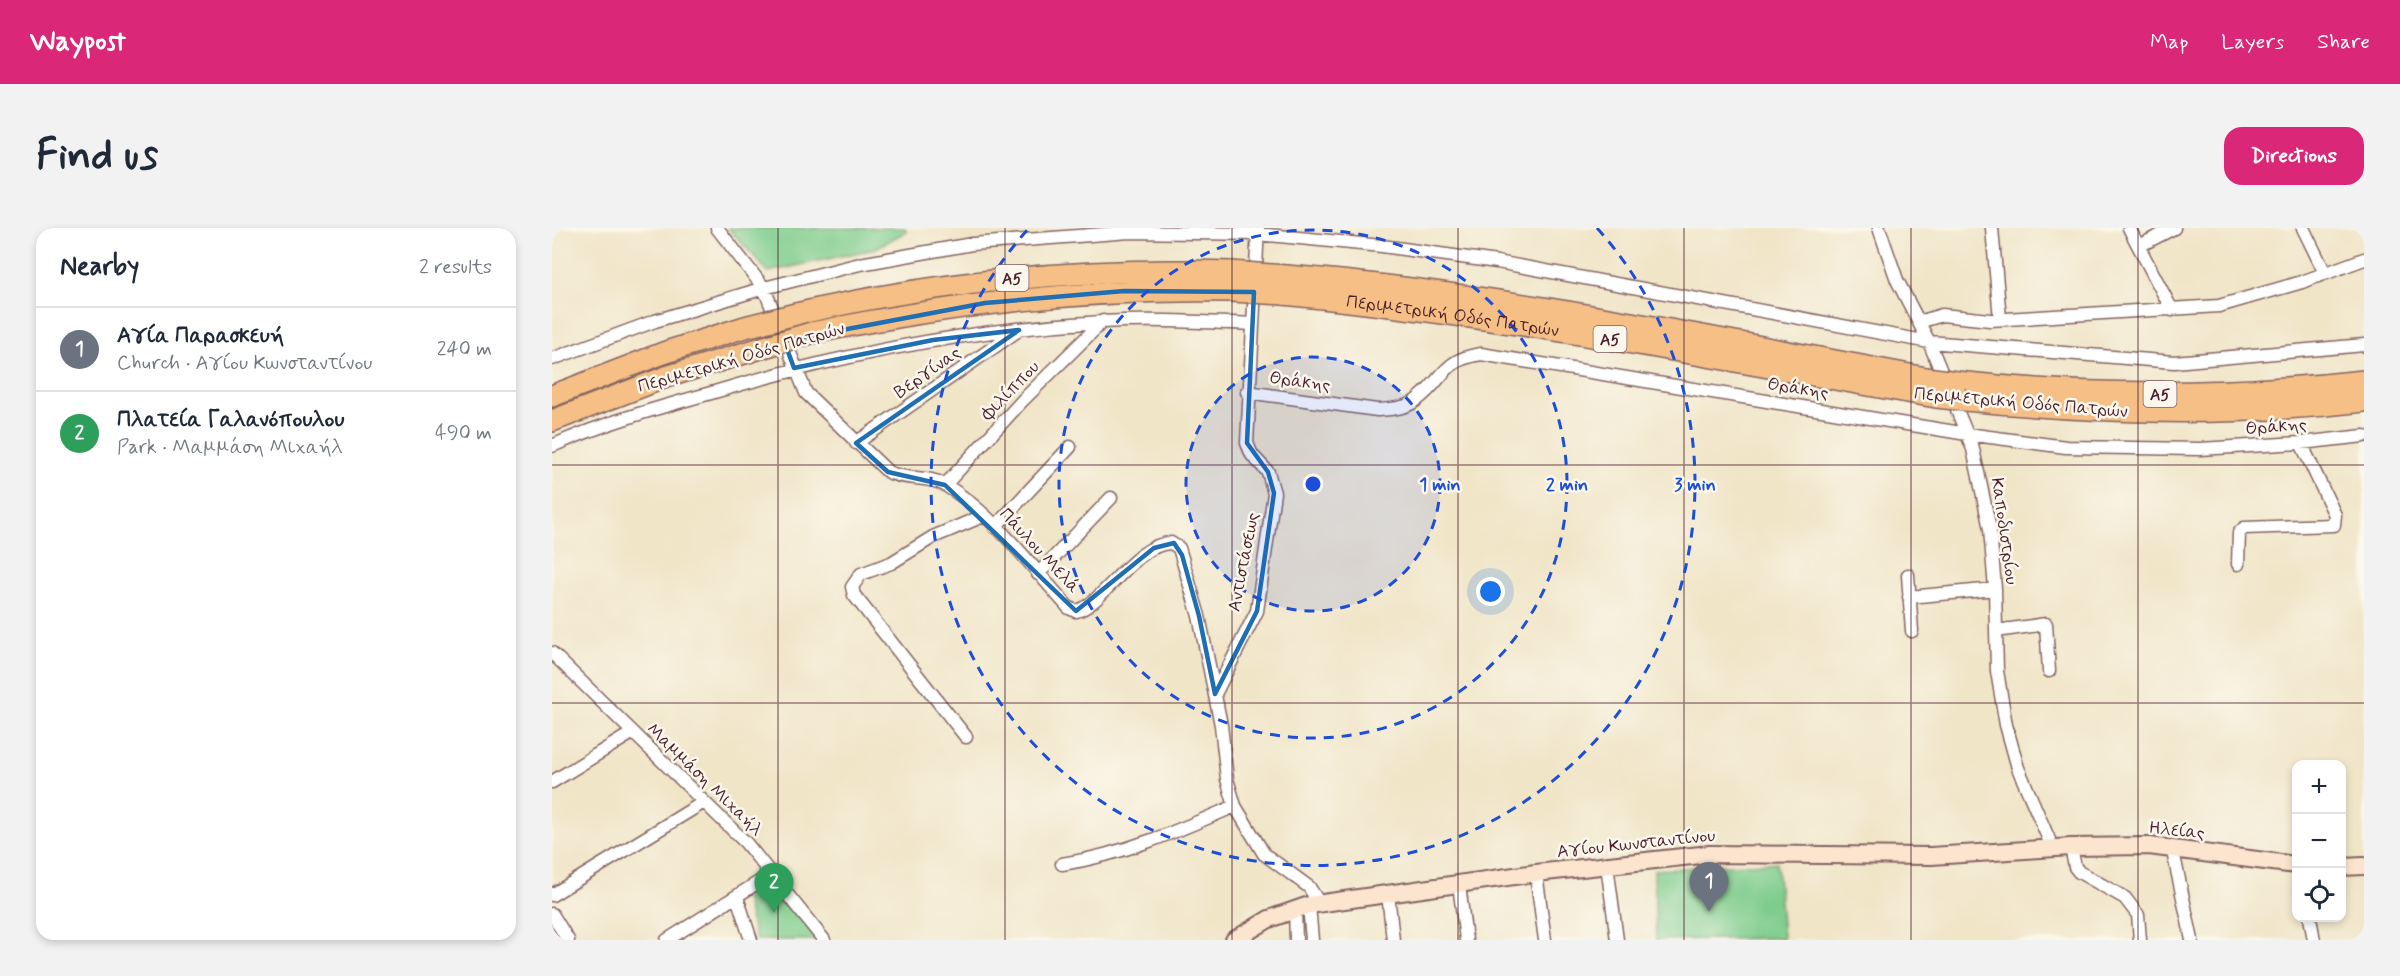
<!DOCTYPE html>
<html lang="en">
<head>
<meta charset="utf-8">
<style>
	:root { --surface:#fff; --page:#f2f2f3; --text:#1f2937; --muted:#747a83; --line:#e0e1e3; --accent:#db2777 }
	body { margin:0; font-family:Mynerve,sans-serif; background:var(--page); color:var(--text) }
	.controls { position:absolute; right:18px; bottom:18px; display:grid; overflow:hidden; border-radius:12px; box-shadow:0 3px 9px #0003 }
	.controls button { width:54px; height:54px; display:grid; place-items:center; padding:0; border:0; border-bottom:2px solid var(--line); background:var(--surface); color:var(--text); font:30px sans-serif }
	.you { position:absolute; left:939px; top:364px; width:21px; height:21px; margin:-15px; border:4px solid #fff; border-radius:50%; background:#1a73e8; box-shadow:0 0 0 9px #1a73e833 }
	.badge { display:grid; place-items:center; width:39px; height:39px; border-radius:50%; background:var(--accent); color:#fff; font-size:20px; font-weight:700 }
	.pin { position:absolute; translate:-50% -50px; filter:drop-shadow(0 2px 3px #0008) }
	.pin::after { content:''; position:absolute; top:32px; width:21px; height:18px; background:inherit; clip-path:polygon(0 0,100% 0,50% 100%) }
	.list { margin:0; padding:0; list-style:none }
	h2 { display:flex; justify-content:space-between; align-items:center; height:78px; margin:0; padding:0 24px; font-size:26px }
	h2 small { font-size:20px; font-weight:400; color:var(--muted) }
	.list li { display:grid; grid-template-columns:39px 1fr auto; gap:18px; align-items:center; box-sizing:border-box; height:84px; padding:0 24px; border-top:2px solid var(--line) }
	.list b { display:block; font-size:22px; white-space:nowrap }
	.list p { margin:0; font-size:20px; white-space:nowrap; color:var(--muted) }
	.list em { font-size:20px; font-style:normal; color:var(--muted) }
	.icon { flex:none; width:33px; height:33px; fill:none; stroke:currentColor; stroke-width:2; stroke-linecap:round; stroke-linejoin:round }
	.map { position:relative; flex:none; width:1812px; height:712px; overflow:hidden; border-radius:18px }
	header { display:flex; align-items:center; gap:36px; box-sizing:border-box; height:84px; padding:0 30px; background:var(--accent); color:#fff }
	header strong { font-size:28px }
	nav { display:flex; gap:33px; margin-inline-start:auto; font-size:21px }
	.intro { display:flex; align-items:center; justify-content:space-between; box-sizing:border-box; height:144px; padding:0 36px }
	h1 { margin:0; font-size:42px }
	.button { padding:15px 27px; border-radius:18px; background:var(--accent); color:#fff; font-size:21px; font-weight:700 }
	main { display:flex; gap:36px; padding:0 36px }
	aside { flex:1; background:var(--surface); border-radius:18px; box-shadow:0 3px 9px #0003 }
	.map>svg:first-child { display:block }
	.green { fill:#7ecc8c; stroke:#64765c; stroke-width:1.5 }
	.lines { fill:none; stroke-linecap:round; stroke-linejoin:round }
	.street-casing { stroke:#846462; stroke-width:15 }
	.secondary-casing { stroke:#846462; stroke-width:20 }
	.highway-casing { stroke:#846462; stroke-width:24 }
	.street { stroke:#fff; stroke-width:12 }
	.secondary { stroke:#fbe5cf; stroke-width:16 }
	.highway { stroke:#f5bf86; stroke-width:21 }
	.highway-bridge-casing { stroke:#846462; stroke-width:24; stroke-linecap:butt }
	.highway-bridge { stroke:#f5bf86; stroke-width:21 }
	.marked { fill:none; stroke:#1f6fb2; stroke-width:4.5; stroke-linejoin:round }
	.grid { fill:none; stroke:#4a1f2b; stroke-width:1.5; stroke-opacity:0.55 }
	.ring { fill:none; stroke:#1d4ed8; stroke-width:3; stroke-dasharray:10 8 }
	.labels { text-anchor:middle; stroke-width:5; stroke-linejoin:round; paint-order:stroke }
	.shield { fill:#fbf7ec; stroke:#7f6065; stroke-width:1.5 }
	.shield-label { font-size:16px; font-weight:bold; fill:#4a1f2b }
	.street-label { font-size:18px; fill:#4a1f2b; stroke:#fbf7ec }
	.centre { fill:#1d4ed8; stroke:#fbf7ec; stroke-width:3 }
	.ring-label { font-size:18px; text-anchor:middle; font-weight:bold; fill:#1d4ed8; stroke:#fbf7ec; stroke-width:5; stroke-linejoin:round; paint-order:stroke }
</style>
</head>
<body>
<header>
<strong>Waypost</strong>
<nav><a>Map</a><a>Layers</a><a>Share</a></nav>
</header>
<div class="intro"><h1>Find us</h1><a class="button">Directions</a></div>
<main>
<aside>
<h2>Nearby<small>2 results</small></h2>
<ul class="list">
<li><span class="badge" style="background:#6b7280">1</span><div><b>Αγία Παρασκευή</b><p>Church · Αγίου Κωνσταντίνου</p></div><em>240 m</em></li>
<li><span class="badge" style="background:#2e9e5b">2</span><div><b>Πλατεία Γαλανόπουλου</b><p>Park · Μαμμάση Μιχαήλ</p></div><em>490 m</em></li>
</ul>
</aside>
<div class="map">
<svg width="1812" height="712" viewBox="0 0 1812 712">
	<rect width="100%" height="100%" fill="#fbf7ec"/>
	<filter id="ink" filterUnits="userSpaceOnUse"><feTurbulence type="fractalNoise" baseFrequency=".0167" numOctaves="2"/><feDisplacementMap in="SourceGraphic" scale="12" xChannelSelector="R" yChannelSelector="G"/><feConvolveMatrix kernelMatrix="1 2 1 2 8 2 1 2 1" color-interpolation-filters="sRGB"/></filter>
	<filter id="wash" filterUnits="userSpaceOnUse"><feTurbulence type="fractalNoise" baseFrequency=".008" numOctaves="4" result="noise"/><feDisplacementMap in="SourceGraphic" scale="24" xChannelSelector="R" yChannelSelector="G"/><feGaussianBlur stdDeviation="1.35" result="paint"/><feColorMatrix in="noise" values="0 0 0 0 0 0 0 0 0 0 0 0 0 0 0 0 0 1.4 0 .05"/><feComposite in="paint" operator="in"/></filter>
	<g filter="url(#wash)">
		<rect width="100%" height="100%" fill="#f1e5c8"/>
		<path class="green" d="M 176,0 L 353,0 L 355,3 L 322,21 L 216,44 Z
			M 1225,634 L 1231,710 L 1104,712 L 1102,642 Z
			M 221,652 L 269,712 L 204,712 L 193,670 Z"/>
	</g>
	<g filter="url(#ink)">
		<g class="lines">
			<g class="street-casing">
				<path id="street" d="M 165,0 L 212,60 L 254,165 L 336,244 C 354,253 376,247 393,257 C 440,285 481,340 517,380 L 524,383 C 549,379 583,315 619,315 L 627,320 L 647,388 L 669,497 L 675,551 L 683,578 L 712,626 L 757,659 L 767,675
					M 1327,0 L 1345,52 L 1377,114 L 1421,221 L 1438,301 L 1443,361 L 1445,443 L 1454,497 L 1466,540 L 1501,621
					M 1440,0 L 1448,91
					M 1577,0 L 1620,82
					M 1751,0 L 1773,45
					M 1587,18 L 1622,0
					M 1367,94 L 1390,87 L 1438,92 L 1667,78 L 1750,54 L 1812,31
					M 0,131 L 103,93 L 212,60 L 308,36 L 420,16 L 578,4 L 705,6 L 830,18 L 945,34 L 1377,114 L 1622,134 L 1812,117
					M 695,164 L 825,182 C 839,181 854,181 866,171 C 893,150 890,132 929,126 L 1415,206 L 1514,219 L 1648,221 L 1749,215 L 1812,208
					M 304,215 L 465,103
					M 0,218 C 52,195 105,180 159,165 C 286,127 417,101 550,94 C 600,91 650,94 700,96
					M 393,257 L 470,173 L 551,93
					M 443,299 L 518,219
					M 1686,336 L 1687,305 L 1692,300 L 1782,297 L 1783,287 L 1749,215
					M 486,346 L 559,270
					M 1356,347 L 1360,403
					M 1357,369 L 1443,361
					M 1444,403 L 1494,396 L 1497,443
					M 0,425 L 194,615 L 272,712
					M 663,466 L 705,383 L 722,265 L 716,244 L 700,227 L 695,215 L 706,0
					M 414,509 L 302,367 L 300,359 L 309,346 L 339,335 L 381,309 L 431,288
					M 0,554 L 80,505
					M 1519,619 L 1523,639 L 1527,644 L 1573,670 L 1586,687 L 1588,712
					M 1620,619 L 1640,712
					M 510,636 C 570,627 628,602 683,578
					M 1055,637 L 1065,712
					M 984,645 L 993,712
					M 907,656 L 914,712
					M 836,666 L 841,712
					M 0,667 L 152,574
					M 185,669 L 199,712
					M 757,677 L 760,712
					M 743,681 L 744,712
					M 0,686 L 16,712
					M 1758,690 L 1762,712
					M 115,712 L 221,645"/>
			</g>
			<g class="secondary-casing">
				<path id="secondary" d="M 1790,639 L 1812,638
					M 682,712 L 717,691 L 757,677 L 984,645 L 1158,626 L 1379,628 L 1519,619 L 1597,618 L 1744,637"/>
			</g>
			<g class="highway-casing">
				<g id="highway">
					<path d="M 734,48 C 949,65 1162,111 1374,150"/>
					<path id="s1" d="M 731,66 C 950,87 1167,131 1384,169"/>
					<path d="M 244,86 C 388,53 532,39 679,44"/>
					<path d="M 259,105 C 398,76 537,60 679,63"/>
					<path d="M 1405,154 C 1541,169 1676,168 1812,153"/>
					<path d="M 0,168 L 114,124 L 193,99"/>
					<path d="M 1413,172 C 1550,185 1675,189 1812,173"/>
					<path d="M 0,193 L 114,149 L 209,120"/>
				</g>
			</g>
			<use href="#street" class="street"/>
			<use href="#secondary" class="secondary"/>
			<use href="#highway" class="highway"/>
			<g class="highway-bridge-casing">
				<path id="highway-bridge" d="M 679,44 L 734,48
					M 679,63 L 731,66
					M 193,99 L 244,86
					M 209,120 L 259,105
					M 1374,150 L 1405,154
					M 1384,169 L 1413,172"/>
			</g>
			<use href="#highway-bridge" class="highway-bridge"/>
		</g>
	</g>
	<path class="marked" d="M 572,63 L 702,64 L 695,215 L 716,244 L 722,265 L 705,383 L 663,466 L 647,388 L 630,327 L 622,315 L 602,320 L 524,383 L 393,257 L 336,244 L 304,215 L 467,102 L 381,112 L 242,140 L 232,113 L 433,75 Z"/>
	<path class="grid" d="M 226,0 L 226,712M 453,0 L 453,712M 680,0 L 680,712M 906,0 L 906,712M 1132,0 L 1132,712M 1359,0 L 1359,712M 1586,0 L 1586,712M 0,237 L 1812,237M 0,475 L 1812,475"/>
	<circle cx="761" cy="256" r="127" fill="#1d4ed8" fill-opacity=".12"/>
	<g class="ring">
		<circle cx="761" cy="256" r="127"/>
		<circle cx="761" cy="256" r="254"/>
		<path d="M1045 0A382 382 0 1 1 477 0"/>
	</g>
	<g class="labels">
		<g class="shield">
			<rect x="443.5" y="37" width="33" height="26" rx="4.5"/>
			<rect x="1041.5" y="98" width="33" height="26" rx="4.5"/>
			<rect x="1591.5" y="153" width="33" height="26" rx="4.5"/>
		</g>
		<g class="shield-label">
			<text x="460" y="56">Α5</text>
			<text x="1058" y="117">Α5</text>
			<text x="1608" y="172">Α5</text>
		</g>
		<g class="street-label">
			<text dy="6" stroke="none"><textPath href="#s1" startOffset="171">Περιμετρική Οδός Πατρών</textPath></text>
			<text transform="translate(189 129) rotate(-16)" y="6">Περιμετρική Οδός Πατρών</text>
			<text transform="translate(375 144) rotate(-35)" y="6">Βεργίνας</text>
			<text transform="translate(748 153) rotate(8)" y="6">Θράκης</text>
			<text transform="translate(1246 160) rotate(9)" y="6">Θράκης</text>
			<text transform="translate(458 162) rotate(-46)" y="6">Φιλίππου</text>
			<text transform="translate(1469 174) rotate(5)" y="6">Περιμετρική Οδός Πατρών</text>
			<text transform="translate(1724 198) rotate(-4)" y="6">Θράκης</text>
			<text transform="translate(1453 303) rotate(82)" y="6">Καποδιστρίου</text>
			<text transform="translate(488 322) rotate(47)" y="6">Πάυλου Μελά</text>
			<text transform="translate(691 334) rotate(-79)" y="6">Αντιστάσεως</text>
			<text transform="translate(153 551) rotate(44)" y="6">Μαμμάση Μιχαήλ</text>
			<text transform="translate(1625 602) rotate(6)" y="6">Ηλείας</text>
			<text transform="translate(1084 615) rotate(-6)" y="6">Αγίου Κωνσταντίνου</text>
		</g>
	</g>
	<circle cx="761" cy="256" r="9" class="centre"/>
	<g class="ring-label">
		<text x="888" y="262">1 min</text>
		<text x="1015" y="262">2 min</text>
		<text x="1143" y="262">3 min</text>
	</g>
</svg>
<div class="controls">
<button>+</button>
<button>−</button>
<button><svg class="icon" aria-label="locate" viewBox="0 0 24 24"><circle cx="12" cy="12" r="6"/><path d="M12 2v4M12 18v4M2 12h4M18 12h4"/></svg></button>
</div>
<div class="you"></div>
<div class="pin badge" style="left:1157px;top:684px;background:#6b7280">1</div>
<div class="pin badge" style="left:222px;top:685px;background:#2e9e5b">2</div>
</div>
</main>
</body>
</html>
